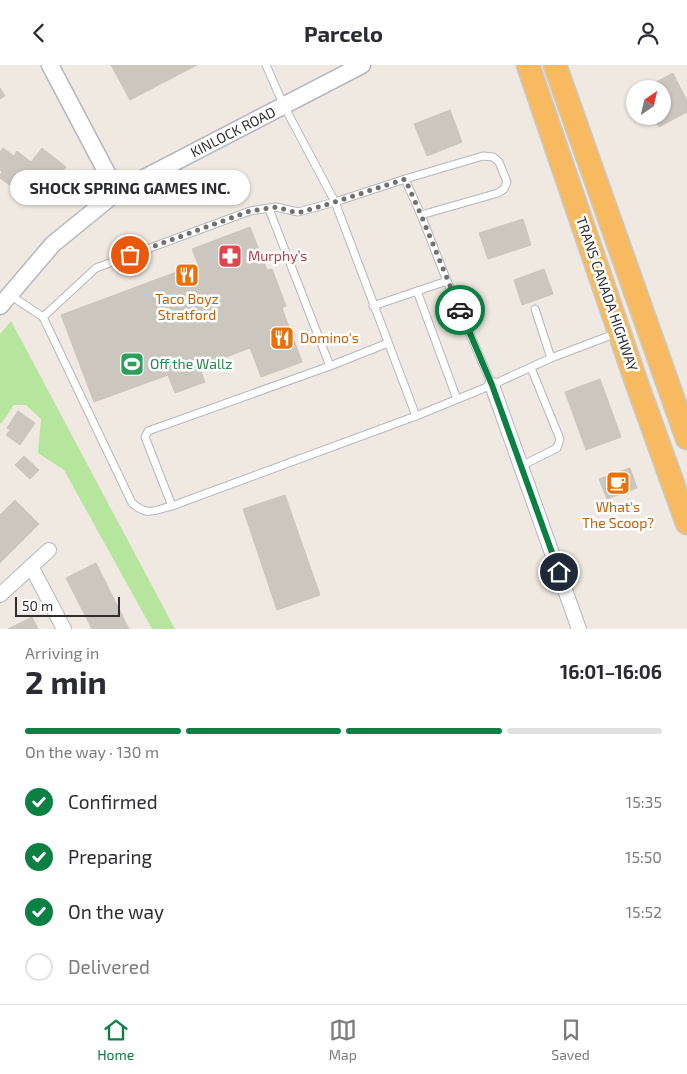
<!DOCTYPE html>
<html lang="en">
<head>
<meta charset="utf-8">
<style>
	body { margin:0; font-family:"Exo 2",sans-serif; background:#f2f2f3; color:#2b2b33; height:100vh; display:flex; flex-direction:column; font-size:19px; white-space:nowrap }
	* { box-sizing:border-box; margin:0 }
	p { font-size:16px; color:#7c7c81 }
	.icon { flex:none; width:28px; height:28px; fill:none; stroke:currentColor; stroke-width:2; stroke-linecap:round; stroke-linejoin:round }
	.map { position:relative; height:564px; overflow:hidden }
	.side { display:flex; flex-direction:column; background:#fff; flex:1 }
	.side>* { flex:none }
	.needle { width:32px; rotate:34deg }
	.fabs { position:absolute; left:626px; top:15px; display:grid; gap:10px }
	.fabs a { display:grid; place-items:center; width:45px; height:45px; border-radius:50%; background:#fff; box-shadow:0 1px 4px #0004; font-size:25px }
	.scale { position:absolute; left:15px; bottom:12px; width:105px; box-sizing:border-box; padding-left:5px; border:2px solid #2e2e2e; border-top:0; font-size:14px; line-height:18px; white-space:nowrap; color:#2e2e2e; -webkit-text-stroke:4px #fff; paint-order:stroke }
	.pin { position:absolute; display:grid; place-items:center; width:42px; height:42px; color:#fff; margin:-21px; border:2px solid #fff; border-radius:50%; box-shadow:0 1px 5px #0007 }
	.courier { position:absolute; display:grid; place-items:center; width:50px; height:50px; margin:-25px; border:4px solid #0b8043; border-radius:50%; background:#fff; color:#222; box-shadow:0 1px 6px #0007 }
	.bubble { position:absolute; height:35px; border-radius:18px; background:#fff; box-shadow:0 1px 4px #0004; font-size:16px; font-weight:700; line-height:35px; text-align:center }
	.head em { font-style:normal; font-weight:700 }
	.head div { display:flex; flex-direction:column-reverse }
	.head { display:flex; align-items:center; justify-content:space-between; height:85px; padding:0 25px }
	h1 { font-size:32px; font-weight:700; line-height:38px }
	.bar { display:grid; grid-template-columns:repeat(4,1fr); gap:8px 5px; align-content:center; height:60px; padding:0 25px }
	.bar i { height:6px; border-radius:4px; background:#e1e1e2 }
	.bar .on { background:#0b8043 }
	.bar p { grid-column:span 4 }
	ol { padding:0 25px; list-style:none }
	li { display:flex; align-items:center; gap:15px; height:55px }
	li p { margin-inline-start:auto }
	li .icon { padding:5px; border-radius:50%; background:#0b8043; color:#fff; stroke-width:4 }
	li:last-child { color:#7c7c81 }
	li i { width:28px; height:28px; border:2px solid #e1e1e2; border-radius:50% }
	header { display:flex; justify-content:space-between; align-items:center; height:65px; padding:0 25px; background:#fff; font-size:22px; font-weight:700 }
	.dock { display:flex; justify-content:space-around; align-items:center; height:70px; border-top:1px solid #e1e1e2; background:#fff; font-size:14px; color:#7c7c81 }
	.dock a { display:grid; justify-items:center; gap:2px }
	.dock .on { color:#0b8043 }
	.map>svg:first-child { display:block }
</style>
</head>
<body>
<header><svg class="icon" aria-label="back" viewBox="0 0 24 24"><path d="M15 5l-7 7 7 7"/></svg>Parcelo<svg class="icon" aria-label="person" viewBox="0 0 24 24"><circle cx="12" cy="8" r="4"/><path d="M4 21q1-7 8-7t8 7"/></svg></header>
<div class="map">
<svg width="687" height="564" viewBox="0 0 687 564">
	<rect width="100%" height="100%" fill="#efe9e1"/>
	<!-- green -->
	<path fill="#b6e59e" d="M 11,256 L 175,564 L 152,564 L 64,405 L 38,388 L 41,354 L 26,340 L 14,340 L 1,359 L 0,358 L 0,269 Z"/>
	<!-- building -->
	<g fill="#cbc7bf" stroke="#cbc5ba">
		<path d="M 111,0 L 197,0 L 130,35 Z"/>
		<path d="M 673,8 L 687,36 L 687,47 L 659,62 L 653,51 L 662,51 L 662,24 L 643,24 Z"/>
		<path d="M 0,23 L 5,31 L 0,34 Z"/>
		<path d="M 450,45 L 462,77 L 427,91 L 414,59 Z"/>
		<path d="M 3,83 L 14,91 L 17,86 L 31,97 L 42,83 L 66,102 L 37,140 L 0,113 L 0,110 L 2,107 L 0,105 L 0,87 Z"/>
		<path d="M 523,154 L 531,180 L 488,194 L 479,168 Z"/>
		<path d="M 250,162 L 267,205 L 272,204 L 286,241 L 282,243 L 302,297 L 261,312 L 250,283 L 199,302 L 205,317 L 175,328 L 168,310 L 94,337 L 61,250 L 198,199 L 192,184 Z"/>
		<path d="M 544,204 L 553,229 L 522,240 L 514,215 Z"/>
		<path d="M 600,314 L 621,372 L 586,385 L 565,327 Z"/>
		<path d="M 18,346 L 35,358 L 20,380 L 6,370 L 10,365 L 7,363 Z"/>
		<path d="M 24,391 L 39,405 L 30,414 L 15,400 Z"/>
		<path d="M 630,403 L 637,423 L 607,434 L 599,414 Z"/>
		<path d="M 285,430 L 320,530 L 277,545 L 243,444 Z"/>
		<path d="M 15,435 L 39,459 L 0,498 L 0,450 Z"/>
		<path d="M 96,498 L 129,564 L 92,564 L 66,513 Z"/>
		<path d="M 32,552 L 38,564 L 8,564 Z"/>
	</g>
	<g fill="none" stroke-linecap="round" stroke-linejoin="round">
		<!-- service casing -->
		<g stroke="#b4b7c1" stroke-width="9">
			<g id="service">
				<path d="M 266,0 L 284,41 L 335,137 L 416,351"/>
				<path d="M 405,114 L 483,91 L 493,92 L 499,97 L 507,117 L 504,124 L 498,128 L 421,150"/>
				<path d="M 269,144 L 330,301 L 388,278"/>
				<path d="M 417,226 L 457,334"/>
				<path d="M 10,230 L 43,252 L 96,203 L 250,146 L 276,142 L 298,147 L 335,137 L 405,114 L 421,150 L 447,216 L 492,320"/>
				<path d="M 373,241 L 447,216"/>
				<path d="M 535,244 L 551,293"/>
				<path d="M 43,252 L 132,438 C 148,452 154,445 172,441 L 416,351 L 492,320 L 551,293 L 617,268"/>
				<path d="M 521,401 L 557,383 L 560,374 L 531,303"/>
				<path d="M 172,441 L 145,372 L 148,366 L 330,301"/>
			</g>
		</g>
		<!-- minor casing -->
		<g stroke="#b4b7c1" stroke-width="16">
			<g id="minor">
				<path d="M 492,320 L 579,564"/>
				<path d="M 31,501 L 64,564"/>
				<path d="M 0,530 L 49,485"/>
			</g>
		</g>
		<!-- tertiary casing -->
		<g stroke="#b4b7c1" stroke-width="19">
			<g id="tertiary">
				<path d="M 50,0 L 117,127"/>
				<path d="M 0,241 L 53,179 L 117,127 L 362,0"/>
			</g>
		</g>
		<!-- trunk casing -->
		<g stroke="#c9c9c9" stroke-width="25">
			<g id="trunk">
				<path d="M 528,0 L 637,319 L 687,458"/>
				<path d="M 555,0 L 687,373"/>
			</g>
		</g>
		<!-- service -->
		<use href="#service" stroke="#fff" stroke-width="7"/>
		<!-- minor -->
		<use href="#minor" stroke="#fff" stroke-width="14"/>
		<!-- tertiary -->
		<use href="#tertiary" stroke="#fff" stroke-width="16"/>
		<!-- trunk -->
		<use href="#trunk" stroke="#f8ba60" stroke-width="22"/>
	</g>
	<g fill="none" stroke-linecap="round" stroke-linejoin="round">
		<!-- done -->
		<path stroke="#726f6d" stroke-width="5" stroke-dasharray="0 9" d="M 130,190 L 250,146 L 276,142 L 298,148 L 335,137 L 405,114 L 421,150 L 460,245"/>
		<!-- route -->
		<path stroke="#0b8043" stroke-width="6" d="M 460,245 L 492,320 L 559,507"/>
	</g>
	<!-- icons -->
	<defs>
		<g id="pharmacy-square" transform="scale(1.25)"><rect x="-9" y="-9" width="18" height="18" rx="4" fill="#e0444e" stroke="#fff"/><path d="M-2-6h4v4h4v4h-4v4h-4v-4h-4v-4h4Z" fill="#fff"/></g>
		<g id="restaurant-square" transform="scale(1.25)"><rect x="-9" y="-9" width="18" height="18" rx="4" fill="#e8710a" stroke="#fff"/><path d="M-5-6h1v4h1v-4h1v4h1v-4h1v5L-1.5 .5V6h-2V.5L-5-1ZM5-6V6H3V1.5H1.5Q1.5-4 5-6Z" fill="#fff"/></g>
		<g id="stadium-square" transform="scale(1.25)"><rect x="-9" y="-9" width="18" height="18" rx="4" fill="#2e9e5b" stroke="#fff"/><path d="M0-5a6.5 5 0 1 0 0 10a6.5 5 0 1 0 0-10ZM-3.5-1.8h7v3.6h-7Z" fill="#fff"/></g>
		<g id="cafe-square" transform="scale(1.25)"><rect x="-9" y="-9" width="18" height="18" rx="4" fill="#e8710a" stroke="#fff"/><path d="M-5.5-4.5H6V0H3Q3 3.5 0 3.5H-2.5Q-5.5 3.5-5.5 0ZM3-3.2v2h1.7v-2ZM-6 4.5H4V6H-6Z" fill="#fff"/></g>
	</defs>
	<g fill-rule="evenodd">
		<use href="#pharmacy-square" x="230" y="191"/>
		<use href="#restaurant-square" x="187" y="210"/>
		<use href="#restaurant-square" x="282" y="273"/>
		<use href="#stadium-square" x="132" y="299"/>
		<use href="#cafe-square" x="618" y="418"/>
	</g>
	<g text-anchor="middle" stroke-width="5" stroke-linejoin="round" paint-order="stroke">
		<!-- street labels -->
		<g font-size="14" fill="#2e2e2e" stroke="#fff">
			<text transform="translate(233 67) rotate(-27)" y="5">KINLOCK ROAD</text>
			<text transform="translate(607 229) rotate(71)" y="5">TRANS CANADA HIGHWAY</text>
		</g>
		<!-- health labels -->
		<g font-size="14" fill="#be3a42" stroke="#fff" text-anchor="start">
			<text x="248" y="196">Murphy’s</text>
		</g>
		<!-- food labels -->
		<g font-size="14" fill="#c56008" stroke="#fff">
			<text x="187" y="239">Taco Boyz<tspan x="187" dy="16">Stratford</tspan></text>
			<text x="300" y="278" text-anchor="start">Domino's</text>
			<text x="618" y="447">What's<tspan x="618" dy="16">The Scoop?</tspan></text>
		</g>
		<!-- leisure labels -->
		<g font-size="14" fill="#27864d" stroke="#fff" text-anchor="start">
			<text x="150" y="304">Off the Wallz</text>
		</g>
	</g>
</svg>
<div class="fabs">
<a><svg class="needle" viewBox="-14 -14 28 28"><path d="M0-13l5 13h-10z" fill="#e53935"/><path d="M0 13l5-13h-10z" fill="#7c7c81"/></svg></a>
</div>
<div class="scale">50 m</div>
<div class="pin" style="left:130px;top:190px;background:#ea580c"><svg class="icon" aria-label="bag" viewBox="0 0 24 24"><path d="M5 8h14l-1 12H6zM9 8a3 3 0 0 1 6 0"/></svg></div>
<div class="pin" style="left:559px;top:507px;background:#1f2937"><svg class="icon" aria-label="home" viewBox="0 0 24 24"><path d="M3 11l9-7 9 7M6 9v11h12V9"/></svg></div>
<div class="courier" style="left:460px;top:245px"><svg class="icon" aria-label="car" viewBox="0 0 24 24"><path d="M5 17H2v-5l4-1 3-4h7l3 4 3 1v5h-3M9 17h6M6 11h13"/><circle cx="7" cy="17" r="2"/><circle cx="17" cy="17" r="2"/></svg></div>
<div class="bubble" style="left:10px;top:105px;width:240px">SHOCK SPRING GAMES INC.</div>
</div>
<section class="side">
<div class="head"><div><h1>2 min</h1><p>Arriving in</p></div><em>16:01–16:06</em></div>
<div class="bar"><i class="on"></i><i class="on"></i><i class="on"></i><i></i><p>On the way · 130 m</p></div>
<ol>
<li><svg class="icon" aria-label="check" viewBox="0 0 24 24"><path d="M5 12l5 5 9-10"/></svg>Confirmed<p>15:35</p></li>
<li><svg class="icon" aria-label="check" viewBox="0 0 24 24"><path d="M5 12l5 5 9-10"/></svg>Preparing<p>15:50</p></li>
<li><svg class="icon" aria-label="check" viewBox="0 0 24 24"><path d="M5 12l5 5 9-10"/></svg>On the way<p>15:52</p></li>
<li><i></i>Delivered</li>
</ol>
</section>
<nav class="dock">
<a class="on"><svg class="icon" aria-label="home" viewBox="0 0 24 24"><path d="M3 11l9-7 9 7M6 9v11h12V9"/></svg>Home</a>
<a><svg class="icon" aria-label="map" viewBox="0 0 24 24"><path d="M3 6l6-2 6 2 6-2v14l-6 2-6-2-6 2zM9 4v14M15 6v14"/></svg>Map</a>
<a><svg class="icon" aria-label="saved" viewBox="0 0 24 24"><path d="M7 4h10v16l-5-4-5 4z"/></svg>Saved</a>
</nav>
</body>
</html>
